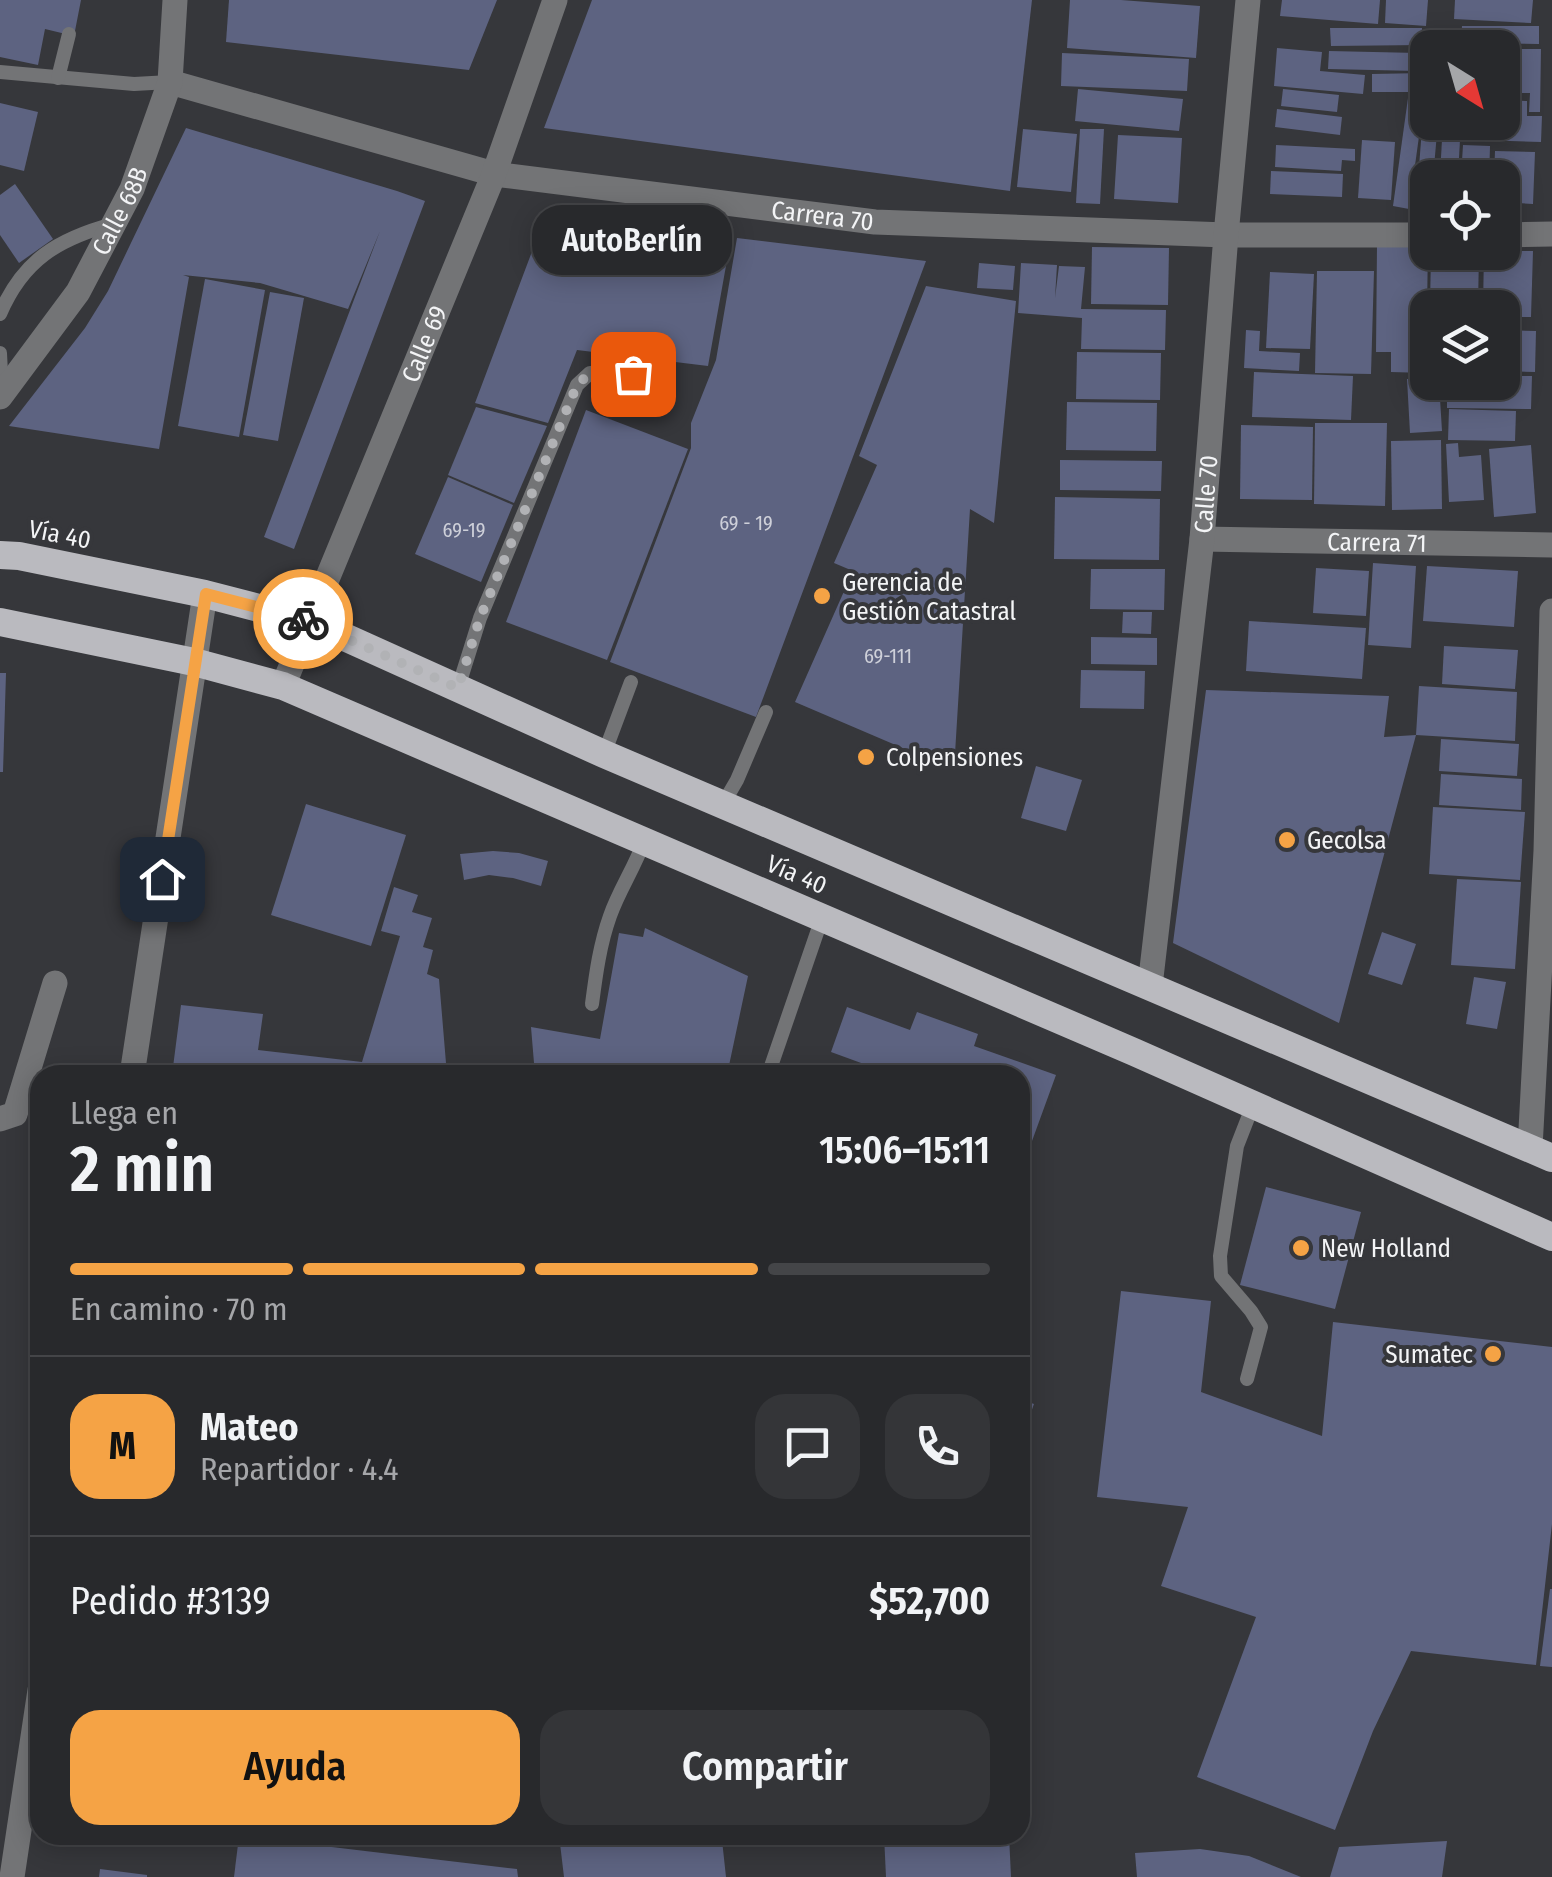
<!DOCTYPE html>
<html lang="es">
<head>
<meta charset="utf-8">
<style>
	body { margin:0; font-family:"Fira Sans Condensed",sans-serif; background:#343538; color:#f1f3f6; height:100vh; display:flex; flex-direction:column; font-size:38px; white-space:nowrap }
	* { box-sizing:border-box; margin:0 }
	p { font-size:32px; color:#a5a6a9 }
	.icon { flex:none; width:55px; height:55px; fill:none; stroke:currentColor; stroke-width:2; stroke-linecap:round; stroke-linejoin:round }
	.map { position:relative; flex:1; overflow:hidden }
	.drawer { position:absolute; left:30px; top:1065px; width:1000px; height:780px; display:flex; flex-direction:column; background:#28292c; border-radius:30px; box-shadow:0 5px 25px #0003,0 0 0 2px #444548 }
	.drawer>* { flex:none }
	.needle { width:65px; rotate:143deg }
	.buttons { position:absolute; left:1410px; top:30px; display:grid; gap:20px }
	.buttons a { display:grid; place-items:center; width:110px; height:110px; border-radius:20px; background:#28292c; box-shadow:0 5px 25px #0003,0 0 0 2px #444548; font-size:50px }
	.pin { position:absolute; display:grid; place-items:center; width:85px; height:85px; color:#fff; margin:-42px; border-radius:20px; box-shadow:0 5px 15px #0006 }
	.courier { position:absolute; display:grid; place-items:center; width:100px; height:100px; margin:-50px; border:8px solid #f5a345; border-radius:50%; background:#fff; color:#222; box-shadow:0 2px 12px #0007 }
	.bubble { position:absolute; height:70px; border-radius:30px; background:#28292c; box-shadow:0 5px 25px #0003,0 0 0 2px #444548; font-size:32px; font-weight:600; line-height:70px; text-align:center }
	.headline em { font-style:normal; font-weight:600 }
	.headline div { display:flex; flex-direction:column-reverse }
	.headline { display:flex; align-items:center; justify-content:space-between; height:170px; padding:0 40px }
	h1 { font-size:65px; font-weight:600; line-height:75px }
	.bar { display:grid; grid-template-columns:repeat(4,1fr); gap:15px 10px; align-content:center; height:120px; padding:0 40px }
	.bar i { height:12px; border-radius:8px; background:#444548 }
	.bar .active { background:#f5a345 }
	.bar p { grid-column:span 4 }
	.line { display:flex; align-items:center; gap:25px; padding:0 40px; border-top:2px solid #444548 }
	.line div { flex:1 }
	.round { display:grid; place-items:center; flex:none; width:105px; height:105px; border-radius:30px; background:#343538 }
	.action { display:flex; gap:20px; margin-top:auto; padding:20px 40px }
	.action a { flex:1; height:115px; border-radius:30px; background:#f5a345; color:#111; font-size:40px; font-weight:600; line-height:115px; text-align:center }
	.action a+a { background:#343538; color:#f1f3f6 }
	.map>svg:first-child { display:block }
</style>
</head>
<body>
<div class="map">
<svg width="1552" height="1877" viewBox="0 0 1552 1877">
	<rect width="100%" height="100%" fill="#36373b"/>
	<!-- building -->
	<g fill="#5d6381">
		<path d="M 0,0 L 81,0 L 74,36 L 45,29 L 38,65 L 0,57 Z"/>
		<path d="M 229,0 L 497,0 L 469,70 L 226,42 Z"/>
		<path d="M 592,0 L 1032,0 L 1010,191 L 544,128 Z"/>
		<path d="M 1070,0 L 1121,0 L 1200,6 L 1196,58 L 1067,48 Z"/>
		<path d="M 1282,0 L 1380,0 L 1378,24 L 1280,16 Z"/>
		<path d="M 1386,0 L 1428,0 L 1426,26 L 1385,23 Z"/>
		<path d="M 1455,0 L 1533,0 L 1531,23 L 1454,19 Z"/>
		<path d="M 1462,26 L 1539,26 L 1539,44 L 1461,43 Z"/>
		<path d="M 1330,28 L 1422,28 L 1422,45 L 1331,46 Z"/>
		<path d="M 1277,48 L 1322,52 L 1320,71 L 1365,75 L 1363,94 L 1274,86 Z"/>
		<path d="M 1502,49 L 1541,49 L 1540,112 L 1529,112 L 1530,93 L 1502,93 Z"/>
		<path d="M 1329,51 L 1418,53 L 1417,71 L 1328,69 Z"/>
		<path d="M 1062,53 L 1189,59 L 1187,91 L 1061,86 Z"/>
		<path d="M 1424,73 L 1424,92 L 1372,92 L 1372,74 Z"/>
		<path d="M 1078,89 L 1183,99 L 1179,131 L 1075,121 Z"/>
		<path d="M 1283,89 L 1339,95 L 1337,112 L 1281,106 Z"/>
		<path d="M 1408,98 L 1424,100 L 1409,209 L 1393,206 Z"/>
		<path d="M 1502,100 L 1527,101 L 1527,116 L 1542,116 L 1541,142 L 1478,140 L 1479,122 L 1502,122 Z"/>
		<path d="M 0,103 L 38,112 L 24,171 L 0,165 Z"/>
		<path d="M 1277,109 L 1342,117 L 1340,135 L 1275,127 Z"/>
		<path d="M 1423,115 L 1428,115 L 1428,122 L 1438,122 L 1433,178 L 1428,178 L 1428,207 L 1416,206 Z"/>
		<path d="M 1443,122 L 1461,122 L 1458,176 L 1440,175 Z"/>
		<path d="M 186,128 L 397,191 L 425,201 L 294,549 L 264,537 L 380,231 L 348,309 L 260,283 L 183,275 L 189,277 L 159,449 L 9,426 L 85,328 L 108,291 Z"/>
		<path d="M 1023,129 L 1077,134 L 1071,192 L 1017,187 Z"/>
		<path d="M 1080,129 L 1104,129 L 1100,204 L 1076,203 Z"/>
		<path d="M 1118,135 L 1182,138 L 1178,203 L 1114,199 Z"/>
		<path d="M 1362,140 L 1395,142 L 1391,200 L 1358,198 Z"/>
		<path d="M 1276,145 L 1355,149 L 1355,161 L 1342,160 L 1341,171 L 1275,167 Z"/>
		<path d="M 1463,145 L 1490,146 L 1489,178 L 1461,178 Z"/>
		<path d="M 1495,151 L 1535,152 L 1533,204 L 1502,202 L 1502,178 L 1494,178 Z"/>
		<path d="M 1271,171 L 1343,174 L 1342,197 L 1270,194 Z"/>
		<path d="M 15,184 L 53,239 L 19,263 L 0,235 L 0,195 Z"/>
		<path d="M 548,209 L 731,238 L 708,366 L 577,350 L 548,423 L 475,403 Z"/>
		<path d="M 737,238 L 926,261 L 756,717 L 610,662 L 691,448 L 691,423 L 716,360 Z"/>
		<path d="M 1377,246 L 1428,246 L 1426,373 L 1391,372 L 1391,352 L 1376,352 Z"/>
		<path d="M 1092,247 L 1169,248 L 1168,305 L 1091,304 Z"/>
		<path d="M 1502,251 L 1533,251 L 1531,317 L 1502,317 L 1502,308 L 1483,308 L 1484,252 Z"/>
		<path d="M 1431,252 L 1479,252 L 1478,308 L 1430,308 Z"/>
		<path d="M 979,263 L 1015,266 L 1013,290 L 977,288 Z"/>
		<path d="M 1021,263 L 1057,265 L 1055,298 L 1059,266 L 1085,267 L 1081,309 L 1166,310 L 1165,350 L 1081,349 L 1082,318 L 1018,313 Z"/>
		<path d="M 1317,271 L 1374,271 L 1371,374 L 1315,373 Z"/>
		<path d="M 1270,272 L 1314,274 L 1310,349 L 1266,348 Z"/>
		<path d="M 205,279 L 265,290 L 239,437 L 178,426 Z"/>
		<path d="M 926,286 L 1016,301 L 994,523 L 970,509 L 954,770 L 795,702 L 853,571 L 834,563 L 877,465 L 859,456 Z"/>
		<path d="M 270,292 L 304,298 L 278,441 L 243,435 Z"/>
		<path d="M 1246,330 L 1260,331 L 1259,351 L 1300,353 L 1299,371 L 1244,368 Z"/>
		<path d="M 1502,330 L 1536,331 L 1535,372 L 1502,371 Z"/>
		<path d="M 1077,352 L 1161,353 L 1160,400 L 1076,399 Z"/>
		<path d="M 1254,372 L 1353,376 L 1351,420 L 1252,417 Z"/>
		<path d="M 1505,376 L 1532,376 L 1531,409 L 1447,408 L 1447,382 L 1476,382 L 1476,392 L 1505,392 Z"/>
		<path d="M 1428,378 L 1428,382 L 1439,382 L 1442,431 L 1410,433 L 1407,379 Z"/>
		<path d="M 1067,402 L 1157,403 L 1156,451 L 1066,450 Z"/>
		<path d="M 476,407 L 547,426 L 514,503 L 448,475 Z"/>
		<path d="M 1449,409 L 1516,411 L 1515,441 L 1448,440 Z"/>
		<path d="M 586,410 L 688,449 L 607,660 L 506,622 Z"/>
		<path d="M 1315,423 L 1387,423 L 1385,506 L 1314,504 Z"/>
		<path d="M 1241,425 L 1313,427 L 1312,500 L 1240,499 Z"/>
		<path d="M 1441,440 L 1442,509 L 1392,510 L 1391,441 Z"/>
		<path d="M 1458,443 L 1459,457 L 1481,455 L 1484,500 L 1449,502 L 1446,444 Z"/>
		<path d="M 1531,445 L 1536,513 L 1494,517 L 1489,449 Z"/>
		<path d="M 1060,460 L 1162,461 L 1161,491 L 1060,490 Z"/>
		<path d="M 448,477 L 513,505 L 481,582 L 415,554 Z"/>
		<path d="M 1055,497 L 1160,499 L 1159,560 L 1054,559 Z"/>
		<path d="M 1373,563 L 1416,566 L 1411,648 L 1368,645 Z"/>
		<path d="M 1427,566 L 1518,571 L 1514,627 L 1423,621 Z"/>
		<path d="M 1316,568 L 1369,571 L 1366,616 L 1313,613 Z"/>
		<path d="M 1091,569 L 1165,569 L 1164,610 L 1090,609 Z"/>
		<path d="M 1123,612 L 1152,612 L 1151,634 L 1122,633 Z"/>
		<path d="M 1249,621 L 1366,628 L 1362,679 L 1246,671 Z"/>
		<path d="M 1091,637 L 1157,638 L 1157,665 L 1091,664 Z"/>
		<path d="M 1444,646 L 1518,650 L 1515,689 L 1442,684 Z"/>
		<path d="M 1081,670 L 1145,671 L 1144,709 L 1080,708 Z"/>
		<path d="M 0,673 L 6,673 L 3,772 L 0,772 Z"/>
		<path d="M 1419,686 L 1517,692 L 1515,741 L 1416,735 Z"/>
		<path d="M 1206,690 L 1389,696 L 1384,737 L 1416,735 L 1339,1023 L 1173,943 Z"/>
		<path d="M 1441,739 L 1519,744 L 1517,776 L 1439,771 Z"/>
		<path d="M 1036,766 L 1082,780 L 1066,831 L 1021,818 Z"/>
		<path d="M 1441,774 L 1522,779 L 1521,810 L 1439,805 Z"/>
		<path d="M 306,804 L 406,835 L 371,946 L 271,915 Z"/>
		<path d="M 1433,807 L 1525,812 L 1520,880 L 1429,874 Z"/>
		<path d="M 493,851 L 519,853 L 548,861 L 541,886 L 513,878 L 489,875 L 464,880 L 460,854 Z"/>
		<path d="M 1457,879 L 1521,882 L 1515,969 L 1451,965 Z"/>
		<path d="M 394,887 L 418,895 L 412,912 L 432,918 L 423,947 L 433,950 L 427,974 L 439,979 L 447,1075 L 172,1075 L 181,1005 L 263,1014 L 258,1050 L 362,1062 L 400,936 L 381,931 Z"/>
		<path d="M 645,928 L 748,976 L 727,1075 L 535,1075 L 531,1027 L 600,1039 L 619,933 L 643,937 Z"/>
		<path d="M 1382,932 L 1416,944 L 1402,985 L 1368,974 Z"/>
		<path d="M 1474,977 L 1506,982 L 1497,1029 L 1466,1024 Z"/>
		<path d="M 847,1007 L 910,1030 L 917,1012 L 978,1034 L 974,1046 L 1056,1075 L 1020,1174 L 1020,1075 L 894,1075 L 831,1052 Z"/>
		<path d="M 1266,1187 L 1361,1212 L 1335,1309 L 1240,1285 Z"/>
		<path d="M 1121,1291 L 1211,1301 L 1201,1392 L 1322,1436 L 1333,1322 L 1552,1347 L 1552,1524 L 1536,1665 L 1411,1651 L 1373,1731 L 1335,1830 L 1197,1777 L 1256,1617 L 1161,1586 L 1188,1507 L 1097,1497 Z"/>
		<path d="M 1020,1399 L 1034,1404 L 1021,1440 L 1020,1440 Z"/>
		<path d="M 1550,1589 L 1552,1589 L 1552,1667 L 1540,1666 Z"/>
		<path d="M 69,1835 L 113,1835 L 113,1842 L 68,1838 Z"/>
		<path d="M 559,1835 L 709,1835 L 710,1841 L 722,1840 L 726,1877 L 564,1877 Z"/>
		<path d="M 884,1835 L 1009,1835 L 1011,1877 L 886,1877 Z"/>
		<path d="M 239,1836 L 517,1869 L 518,1877 L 234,1877 Z"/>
		<path d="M 1447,1841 L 1442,1877 L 1330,1877 L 1339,1847 Z"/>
		<path d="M 1200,1849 L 1249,1856 L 1301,1877 L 1137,1877 L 1135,1853 Z"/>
		<path d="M 100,1869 L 147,1875 L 147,1877 L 99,1877 Z"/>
	</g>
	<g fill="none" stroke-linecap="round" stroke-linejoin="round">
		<!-- service -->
		<g stroke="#737476" stroke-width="14">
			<path d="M 0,72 L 134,84 L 170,82"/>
			<path d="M 58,78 L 69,34"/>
			<path d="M 0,314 C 23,260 58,239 113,224"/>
			<path d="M 0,353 L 2,393"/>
			<path d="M 458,688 L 480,618 L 577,385 L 590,373 L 633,374"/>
			<path d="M 604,754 L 631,682"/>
			<path d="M 723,804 L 737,780 L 766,712"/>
			<path d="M 592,1004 C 596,973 600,944 610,916 C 619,890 635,867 644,841"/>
			<path d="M 768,1075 L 822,918"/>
			<path d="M 1247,1379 L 1261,1327 L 1251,1311 L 1221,1276 L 1220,1256 L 1237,1146 L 1253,1105"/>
		</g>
		<!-- minor -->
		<g stroke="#737476" stroke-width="25">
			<path id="s1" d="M 170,82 L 494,174 L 875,222 L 1226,235 L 1428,235"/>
			<path d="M 1502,235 L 1552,234"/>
			<path id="s2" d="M 0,397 L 78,292 L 132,189 L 170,82 L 175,0"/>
			<path id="s3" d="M 1202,539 L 1552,545"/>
			<path id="s4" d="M 283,686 L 494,174 L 555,0"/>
			<path id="s5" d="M 1150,986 L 1202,539 L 1226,235 L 1248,0"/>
			<path d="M 132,1075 L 205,594"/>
			<path d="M 0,1119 L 15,1114 L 55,983"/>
			<path d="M 1530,1148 L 1546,851 L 1552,611"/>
			<path d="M 12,1877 L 40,1690"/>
		</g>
		<!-- trunk -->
		<g stroke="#bababf" stroke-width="28">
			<path d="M 0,555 L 19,556 L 205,594 L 309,621 L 604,754 L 1552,1158"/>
			<path d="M 0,622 L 194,662 L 283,686 L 1134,1052 L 1552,1237"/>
		</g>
	</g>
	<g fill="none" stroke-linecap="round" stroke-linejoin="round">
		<!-- done -->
		<path stroke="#b1b2b5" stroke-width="10" stroke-dasharray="0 18" d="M 303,619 L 458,688 L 480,618 L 577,385 L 590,373 L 633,374"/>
		<!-- route -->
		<path stroke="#f5a345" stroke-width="12" d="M 162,879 L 206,594 L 303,619"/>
	</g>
	<!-- markers -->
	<g fill="#f5a345" stroke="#36373b" stroke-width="4">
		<circle cx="822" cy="596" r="10"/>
		<circle cx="866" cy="757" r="10"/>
		<circle cx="1287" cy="840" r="10"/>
		<circle cx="1301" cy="1248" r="10"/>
		<circle cx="1493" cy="1354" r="10"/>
	</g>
	<g text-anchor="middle" stroke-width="8" stroke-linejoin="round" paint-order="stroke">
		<!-- number labels -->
		<g font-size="20" fill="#ced0d9">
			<text x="746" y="530">69 - 19</text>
			<text x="464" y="537">69-19</text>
			<text x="888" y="663">69-111</text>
		</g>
		<!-- street labels -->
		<g font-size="25" fill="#f3f4f6" stroke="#36373b">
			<text dy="9" stroke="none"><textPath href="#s2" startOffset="222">Calle 68B</textPath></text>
			<text dy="9" stroke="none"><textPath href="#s1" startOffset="668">Carrera 70</textPath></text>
			<text dy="9" stroke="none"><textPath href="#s4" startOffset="370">Calle 69</textPath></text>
			<text dy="9" stroke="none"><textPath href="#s5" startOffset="495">Calle 70</textPath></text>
			<text transform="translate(60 534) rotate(11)" y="9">Vía 40</text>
			<text dy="9" stroke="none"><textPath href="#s3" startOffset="175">Carrera 71</textPath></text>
			<text transform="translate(797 874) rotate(23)" y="9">Vía 40</text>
		</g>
		<!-- poi labels -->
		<g font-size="25" fill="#f3f4f6" stroke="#36373b" text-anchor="start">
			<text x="842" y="591">Gerencia de<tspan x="842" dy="29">Gestión Catastral</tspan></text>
			<text x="886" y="766">Colpensiones</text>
			<text x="1307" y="849">Gecolsa</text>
			<text x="1321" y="1257">New Holland</text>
			<text x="1473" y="1363" text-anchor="end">Sumatec</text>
		</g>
	</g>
</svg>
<div class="buttons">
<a><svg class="needle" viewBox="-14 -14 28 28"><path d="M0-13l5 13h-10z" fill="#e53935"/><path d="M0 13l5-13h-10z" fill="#a5a6a9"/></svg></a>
<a><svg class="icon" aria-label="locate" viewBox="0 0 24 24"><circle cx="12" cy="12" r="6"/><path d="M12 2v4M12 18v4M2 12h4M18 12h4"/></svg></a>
<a><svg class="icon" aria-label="layers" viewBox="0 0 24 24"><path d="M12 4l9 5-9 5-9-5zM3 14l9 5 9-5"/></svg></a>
</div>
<div class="pin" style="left:633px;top:374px;background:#ea580c"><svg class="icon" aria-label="bag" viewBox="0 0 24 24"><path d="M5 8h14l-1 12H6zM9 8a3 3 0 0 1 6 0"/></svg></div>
<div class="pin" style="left:162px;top:879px;background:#1f2937"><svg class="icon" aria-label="home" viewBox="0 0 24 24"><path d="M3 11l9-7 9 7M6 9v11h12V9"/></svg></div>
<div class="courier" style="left:303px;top:619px"><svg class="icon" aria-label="bike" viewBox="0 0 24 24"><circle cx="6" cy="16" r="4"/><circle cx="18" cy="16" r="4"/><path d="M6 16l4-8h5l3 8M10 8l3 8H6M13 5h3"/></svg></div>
<div class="bubble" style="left:532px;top:205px;width:200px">AutoBerlín</div>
<section class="drawer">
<div class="headline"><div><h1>2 min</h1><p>Llega en</p></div><em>15:06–15:11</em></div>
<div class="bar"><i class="active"></i><i class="active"></i><i class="active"></i><i></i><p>En camino · 70 m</p></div>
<div class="line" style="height:180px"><b class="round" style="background:#f5a345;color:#111">M</b><div><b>Mateo</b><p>Repartidor · 4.4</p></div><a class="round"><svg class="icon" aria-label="chat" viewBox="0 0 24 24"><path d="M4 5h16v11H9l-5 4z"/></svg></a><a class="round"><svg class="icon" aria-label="phone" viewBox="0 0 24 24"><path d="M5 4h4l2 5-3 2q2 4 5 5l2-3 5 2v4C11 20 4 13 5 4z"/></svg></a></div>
<div class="line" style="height:130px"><div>Pedido #3139</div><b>$52,700</b></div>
<div class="action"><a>Ayuda</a><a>Compartir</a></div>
</section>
</div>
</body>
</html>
